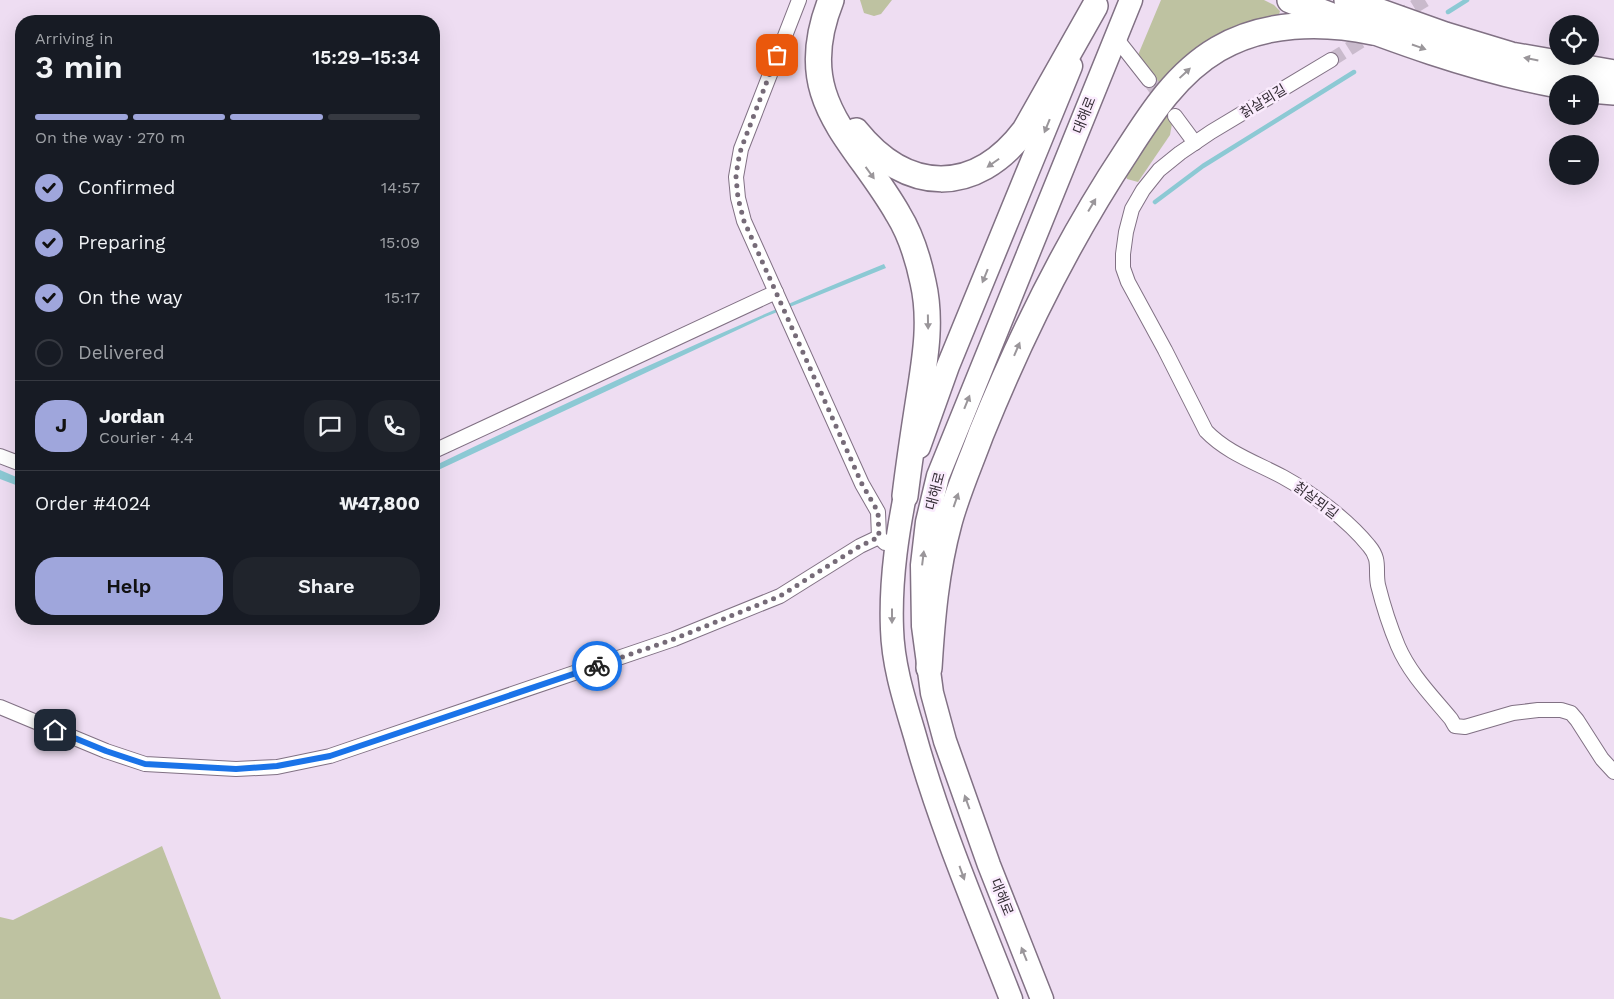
<!DOCTYPE html>
<html lang="en">
<head>
<meta charset="utf-8">
<style>
	body { margin:0; font-family:"Work Sans","Noto Sans KR",sans-serif; background:#20242c; color:#f1f3f6; height:100vh; display:flex; flex-direction:column; font-size:19px; white-space:nowrap }
	* { box-sizing:border-box; margin:0 }
	p { font-size:16px; color:#9ea1a6 }
	.icon { flex:none; width:28px; height:28px; fill:none; stroke:currentColor; stroke-width:2; stroke-linecap:round; stroke-linejoin:round }
	.map { position:relative; flex:1; overflow:hidden }
	.panel { position:absolute; left:15px; top:15px; width:425px; height:610px; display:flex; flex-direction:column; background:#171b24; border-radius:20px; box-shadow:0 5px 20px #0002 }
	.panel>* { flex:none }
	.controls { position:absolute; left:1549px; top:15px; display:grid; gap:10px }
	.controls a { display:grid; place-items:center; width:50px; height:50px; border-radius:50%; background:#171b24; box-shadow:0 5px 20px #0002; font-size:25px }
	.pin { position:absolute; display:grid; place-items:center; width:42px; height:42px; color:#fff; margin:-21px; border-radius:10px; box-shadow:0 2px 8px #0006 }
	.courier { position:absolute; display:grid; place-items:center; width:50px; height:50px; margin:-25px; border:4px solid #1a73e8; border-radius:50%; background:#fff; color:#222; box-shadow:0 1px 6px #0007 }
	.headline em { font-style:normal; font-weight:600 }
	.headline div { display:flex; flex-direction:column-reverse }
	.headline { display:flex; align-items:center; justify-content:space-between; height:85px; padding:0 20px }
	h1 { font-size:32px; font-weight:600; line-height:38px }
	.bar { display:grid; grid-template-columns:repeat(4,1fr); gap:8px 5px; align-content:center; height:60px; padding:0 20px }
	.bar i { height:6px; border-radius:4px; background:#363941 }
	.bar .current { background:#9fa6dc }
	.bar p { grid-column:span 4 }
	.line { display:flex; align-items:center; gap:12px; padding:0 20px; border-top:1px solid #363941 }
	.line div { flex:1 }
	.round { display:grid; place-items:center; flex:none; width:52px; height:52px; border-radius:20px; background:#20242c }
	ol { padding:0 20px; list-style:none }
	li { display:flex; align-items:center; gap:15px; height:55px }
	li p { margin-inline-start:auto }
	li .icon { padding:5px; border-radius:50%; background:#9fa6dc; color:#111; stroke-width:4 }
	li:last-child { color:#9ea1a6 }
	li i { width:28px; height:28px; border:2px solid #363941; border-radius:50% }
	.button { display:flex; gap:10px; margin-top:auto; padding:10px 20px }
	.button a { flex:1; height:58px; border-radius:20px; background:#9fa6dc; color:#111; font-size:20px; font-weight:600; line-height:58px; text-align:center }
	.button a+a { background:#20242c; color:#f1f3f6 }
	.map>svg:first-child { display:block }
</style>
</head>
<body>
<div class="map">
<svg width="1614" height="999" viewBox="0 0 1614 999">
	<rect width="100%" height="100%" fill="#eeddf2"/>
	<!-- green -->
	<g fill="#bec2a1">
		<path d="M 860,0 L 892,0 L 881,14 L 874,16 L 864,13 Z"/>
		<path d="M 1161,0 L 1264,0 L 1274,5 L 1280,11 L 1278,18 L 1205,44 L 1170,70 L 1159,85 L 1138,55 Z"/>
		<path d="M 1165,110 L 1173,118 L 1170,135 L 1138,182 L 1127,179 L 1125,174 Z"/>
		<path d="M 162,846 L 221,999 L 0,999 L 0,917 L 13,920 Z"/>
	</g>
	<!-- water -->
	<g fill="#8cc9d4">
		<path d="M 884,264 L 886,268 L 765,317 L 434,472 L 434,466 C 582,395 732,326 884,264 Z"/>
		<path d="M 0,470 L 21,479 L 21,487 L 0,479 Z"/>
	</g>
	<g fill="none" stroke-linecap="round" stroke-linejoin="round">
		<!-- stream -->
		<g stroke="#8cc9d4" stroke-width="4.5">
			<path d="M 1448,12 L 1467,0"/>
			<path d="M 1155,202 L 1203,166 L 1354,72"/>
		</g>
		<!-- minor-tunnel -->
		<g stroke="#c9bacc" stroke-width="14" stroke-dasharray="14 7" stroke-linecap="butt">
			<path d="M 1396,18 L 1425,0"/>
			<path d="M 1331,60 L 1374,33"/>
			<path d="M 1149,80 L 1175,116"/>
		</g>
		<!-- minor casing -->
		<g stroke="#817184" stroke-width="16">
			<g id="minor">
				<path d="M 799,0 L 741,149 L 736,177 L 738,198 L 744,221 L 862,484 L 878,512 L 879,537 L 885,543"/>
				<path d="M 1116,38 L 1149,80"/>
				<path d="M 1331,60 L 1211,132 L 1180,153 L 1159,170 L 1143,190 L 1132,209 L 1126,232 L 1123,254 L 1123,268 L 1128,282 L 1165,350 L 1206,431 C 1227,453 1257,463 1283,477 C 1312,493 1348,520 1369,546 C 1381,560 1375,569 1378,585 C 1383,605 1390,627 1398,646 C 1410,674 1432,696 1451,719 L 1455,726 L 1465,727 L 1513,713 L 1538,710 L 1561,710 L 1571,713 L 1577,720 L 1602,759 L 1614,772"/>
				<path d="M 1175,116 L 1195,143"/>
				<path d="M 434,451 L 776,292"/>
				<path d="M 0,456 L 21,464"/>
				<path d="M 0,707 L 106,751 L 145,764 L 236,769 L 277,767 L 330,756 L 674,639 L 780,596 L 860,546 L 879,537"/>
			</g>
		</g>
		<!-- trunk casing -->
		<g stroke="#817184" stroke-width="25">
			<g id="trunk">
				<path d="M 919,447 L 948,366 L 1071,66"/>
				<path d="M 908,480 C 898,529 890,578 892,629 C 893,666 905,702 915,736 C 940,826 977,912 1011,999"/>
				<path d="M 1042,999 L 989,865 L 945,741 L 932,693 L 923,626 L 922,565 L 927,522 L 938,476 L 1131,0"/>
			</g>
		</g>
		<!-- motorway casing -->
		<g stroke="#817184" stroke-width="28">
			<g id="motorway">
				<path d="M 831,0 C 791,100 854,137 898,214 C 911,235 918,258 923,282 C 932,321 925,359 919,398 C 914,430 909,463 905,496"/>
				<path d="M 1290,0 C 1377,33 1465,68 1558,85"/>
				<path d="M 1347,0 L 1445,35 L 1511,55 L 1614,73"/>
				<path d="M 1590,90 L 1614,92"/>
				<path d="M 856,131 C 907,194 975,196 1025,130 L 1095,6"/>
				<path d="M 929,668 C 932,619 936,571 949,523 C 957,493 970,464 981,434 C 1021,335 1068,240 1127,151 C 1152,112 1177,73 1218,49 C 1264,22 1322,21 1373,32"/>
			</g>
		</g>
		<!-- minor -->
		<use href="#minor" stroke="#fff" stroke-width="14"/>
		<!-- trunk -->
		<use href="#trunk" stroke="#fff" stroke-width="22"/>
		<!-- motorway -->
		<use href="#motorway" stroke="#fff" stroke-width="25"/>
	</g>
	<!-- one-way arrows -->
	<defs><path id="oneway-solid" d="M-6-.8H1V-3.2L6.5 0L1 3.2V.8H-6Z" transform="scale(1.25)"/></defs>
	<g fill="#9a969a">
		<use href="#oneway-solid" transform="translate(1419 47) rotate(19)"/>
		<use href="#oneway-solid" transform="translate(1531 59) rotate(-169)"/>
		<use href="#oneway-solid" transform="translate(1185 73) rotate(-43)"/>
		<use href="#oneway-solid" transform="translate(1047 126) rotate(112)"/>
		<use href="#oneway-solid" transform="translate(993 163) rotate(145)"/>
		<use href="#oneway-solid" transform="translate(870 173) rotate(54)"/>
		<use href="#oneway-solid" transform="translate(1092 205) rotate(-59)"/>
		<use href="#oneway-solid" transform="translate(985 276) rotate(112)"/>
		<use href="#oneway-solid" transform="translate(928 322) rotate(89)"/>
		<use href="#oneway-solid" transform="translate(1017 349) rotate(-67)"/>
		<use href="#oneway-solid" transform="translate(967 402) rotate(-68)"/>
		<use href="#oneway-solid" transform="translate(956 500) rotate(-71)"/>
		<use href="#oneway-solid" transform="translate(923 558) rotate(-83)"/>
		<use href="#oneway-solid" transform="translate(892 616) rotate(90)"/>
		<use href="#oneway-solid" transform="translate(967 802) rotate(-110)"/>
		<use href="#oneway-solid" transform="translate(962 873) rotate(70)"/>
		<use href="#oneway-solid" transform="translate(1024 954) rotate(-112)"/>
	</g>
	<g fill="none" stroke-linecap="round" stroke-linejoin="round">
		<!-- done -->
		<path stroke="#766b78" stroke-width="5" stroke-dasharray="0 9" d="M 597,666 L 674,639 L 780,596 L 860,546 L 879,537 L 878,512 L 862,484 L 744,221 L 738,198 L 736,177 L 738,162 L 741,149 L 777,55"/>
		<!-- route -->
		<path stroke="#1a73e8" stroke-width="6" d="M 55,730 L 106,751 L 145,764 L 236,769 L 277,766 L 330,756 L 597,666"/>
	</g>
	<g text-anchor="middle" stroke-width="5" stroke-linejoin="round" paint-order="stroke">
		<!-- street labels -->
		<g font-size="14" fill="#352e36" stroke="#faebfd">
			<text transform="translate(1263 101) rotate(-31)" y="5">칡살뫼길</text>
			<text transform="translate(1084 115) rotate(-68)" y="5">대해로</text>
			<text transform="translate(935 491) rotate(-75)" y="5">대해로</text>
			<text transform="translate(1316 500) rotate(37)" y="5">칡살뫼길</text>
			<text transform="translate(1002 897) rotate(68)" y="5">대해로</text>
		</g>
	</g>
</svg>
<div class="controls">
<a><svg class="icon" aria-label="locate" viewBox="0 0 24 24"><circle cx="12" cy="12" r="6"/><path d="M12 2v4M12 18v4M2 12h4M18 12h4"/></svg></a>
<a>+</a>
<a>−</a>
</div>
<div class="pin" style="left:777px;top:55px;background:#ea580c"><svg class="icon" aria-label="bag" viewBox="0 0 24 24"><path d="M5 8h14l-1 12H6zM9 8a3 3 0 0 1 6 0"/></svg></div>
<div class="pin" style="left:55px;top:730px;background:#1f2937"><svg class="icon" aria-label="home" viewBox="0 0 24 24"><path d="M3 11l9-7 9 7M6 9v11h12V9"/></svg></div>
<div class="courier" style="left:597px;top:666px"><svg class="icon" aria-label="bike" viewBox="0 0 24 24"><circle cx="6" cy="16" r="4"/><circle cx="18" cy="16" r="4"/><path d="M6 16l4-8h5l3 8M10 8l3 8H6M13 5h3"/></svg></div>
<section class="panel">
<div class="headline"><div><h1>3 min</h1><p>Arriving in</p></div><em>15:29–15:34</em></div>
<div class="bar"><i class="current"></i><i class="current"></i><i class="current"></i><i></i><p>On the way · 270 m</p></div>
<ol>
<li><svg class="icon" aria-label="check" viewBox="0 0 24 24"><path d="M5 12l5 5 9-10"/></svg>Confirmed<p>14:57</p></li>
<li><svg class="icon" aria-label="check" viewBox="0 0 24 24"><path d="M5 12l5 5 9-10"/></svg>Preparing<p>15:09</p></li>
<li><svg class="icon" aria-label="check" viewBox="0 0 24 24"><path d="M5 12l5 5 9-10"/></svg>On the way<p>15:17</p></li>
<li><i></i>Delivered</li>
</ol>
<div class="line" style="height:90px"><b class="round" style="background:#9fa6dc;color:#111">J</b><div><b>Jordan</b><p>Courier · 4.4</p></div><a class="round"><svg class="icon" aria-label="chat" viewBox="0 0 24 24"><path d="M4 5h16v11H9l-5 4z"/></svg></a><a class="round"><svg class="icon" aria-label="phone" viewBox="0 0 24 24"><path d="M5 4h4l2 5-3 2q2 4 5 5l2-3 5 2v4C11 20 4 13 5 4z"/></svg></a></div>
<div class="line" style="height:65px"><div>Order #4024</div><b>₩47,800</b></div>
<div class="button"><a>Help</a><a>Share</a></div>
</section>
</div>
</body>
</html>
